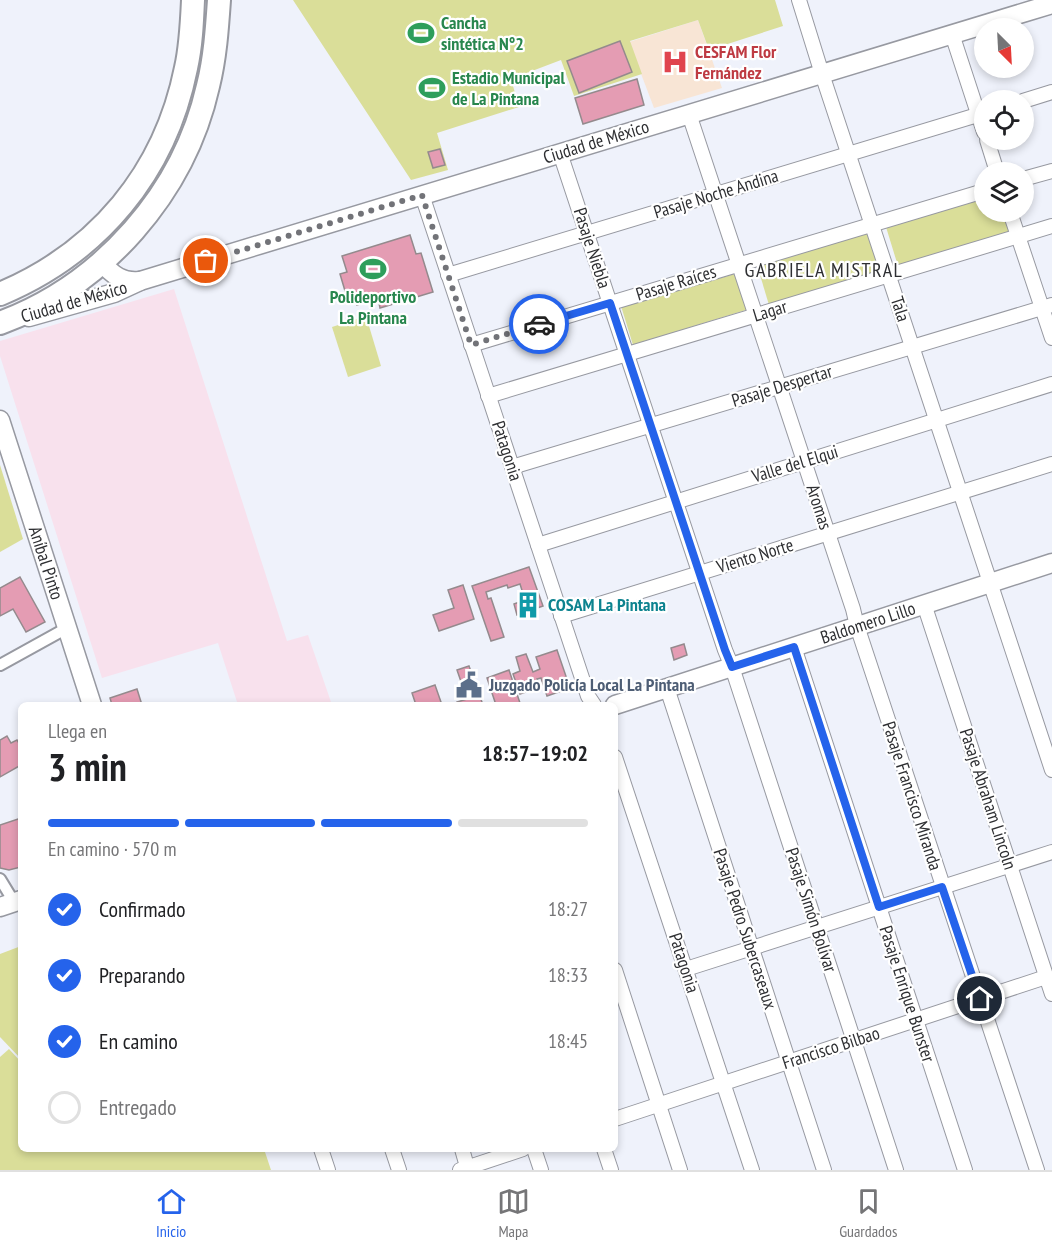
<!DOCTYPE html>
<html lang="es">
<head>
<meta charset="utf-8">
<style>
	body { margin:0; font-family:"PT Sans Narrow",sans-serif; background:#f2f2f2; color:#202124; height:100vh; display:flex; flex-direction:column; font-size:22px; white-space:nowrap }
	* { box-sizing:border-box; margin:0 }
	p { font-size:20px; color:#757577 }
	.icon { flex:none; width:33px; height:33px; fill:none; stroke:currentColor; stroke-width:2; stroke-linecap:round; stroke-linejoin:round }
	.map { position:relative; flex:1; overflow:hidden }
	.side { position:absolute; left:18px; top:702px; width:600px; height:450px; display:flex; flex-direction:column; background:#fff; border-radius:9px; box-shadow:0 3px 9px #0003 }
	.side>* { flex:none }
	.needle { width:39px; rotate:156deg }
	.fabs { position:absolute; left:974px; top:18px; display:grid; gap:12px }
	.fabs a { display:grid; place-items:center; width:60px; height:60px; border-radius:50%; background:#fff; box-shadow:0 3px 9px #0003; font-size:30px }
	.pin { position:absolute; display:grid; place-items:center; width:51px; height:51px; color:#fff; margin:-26px; border:3px solid #fff; border-radius:50%; box-shadow:0 2px 6px #0007 }
	.courier { position:absolute; display:grid; place-items:center; width:60px; height:60px; margin:-30px; border:4px solid #2563eb; border-radius:50%; background:#fff; color:#222; box-shadow:0 2px 8px #0007 }
	.headline em { font-style:normal; font-weight:600 }
	.headline div { display:flex; flex-direction:column-reverse }
	.headline { display:flex; align-items:center; justify-content:space-between; height:102px; padding:0 30px }
	h1 { font-size:39px; font-weight:600; line-height:45px }
	.bar { display:grid; grid-template-columns:repeat(4,1fr); gap:9px 6px; align-content:center; height:72px; padding:0 30px }
	.bar i { height:8px; border-radius:4px; background:#e0e0e0 }
	.bar .active { background:#2563eb }
	.bar p { grid-column:span 4 }
	ol { padding:0 30px; list-style:none }
	li { display:flex; align-items:center; gap:18px; height:66px }
	li p { margin-inline-start:auto }
	li .icon { padding:6px; border-radius:50%; background:#2563eb; color:#fff; stroke-width:4 }
	li:last-child { color:#757577 }
	li i { width:33px; height:33px; border:3px solid #e0e0e0; border-radius:50% }
	.dock { display:flex; justify-content:space-around; align-items:center; height:84px; border-top:2px solid #e0e0e0; background:#fff; font-size:16px; color:#757577 }
	.dock a { display:grid; justify-items:center; gap:3px }
	.dock .active { color:#2563eb }
	.map>svg:first-child { display:block }
</style>
</head>
<body>
<div class="map">
<svg width="1052" height="1170" viewBox="0 0 1052 1170">
	<rect width="100%" height="100%" fill="#eff2fb"/>
	<!-- industrial -->
	<path fill="#f8e1ed" d="M 174,289 L 287,641 L 308,635 L 332,705 L 238,705 L 218,643 L 102,678 L 0,356 L 0,341 Z"/>
	<!-- medical -->
	<path fill="#f8e5d5" d="M 698,20 L 722,88 L 654,108 L 629,42 Z"/>
	<!-- green -->
	<g fill="#dade99">
		<path d="M 293,0 L 775,0 L 783,26 L 709,50 L 698,20 L 630,41 L 642,74 L 574,96 L 561,60 L 511,79 L 519,107 L 437,133 L 448,170 L 411,180 Z"/>
		<path d="M 984,197 L 984,212 L 1005,212 L 1011,232 L 898,266 L 886,227 Z"/>
		<path d="M 869,231 L 880,271 L 769,305 L 757,265 Z"/>
		<path d="M 735,274 L 749,309 L 633,345 L 621,306 Z"/>
		<path d="M 366,316 L 381,366 L 348,377 L 332,327 Z"/>
		<path d="M 0,465 L 23,539 L 0,552 Z"/>
		<path d="M 21,946 L 21,1059 L 0,1037 L 0,954 Z"/>
		<path d="M 9,1049 L 21,1062 L 21,1149 L 264,1149 L 271,1170 L 0,1170 L 0,1057 Z"/>
	</g>
	<!-- building -->
	<g fill="#e49cb3" stroke="#948a8d" stroke-width="1.5">
		<path d="M 620,41 L 632,72 L 579,93 L 567,61 Z"/>
		<path d="M 637,79 L 644,105 L 583,124 L 575,98 Z"/>
		<path d="M 440,149 L 445,165 L 433,168 L 428,152 Z"/>
		<path d="M 410,235 L 416,254 L 421,253 L 433,292 L 380,308 L 378,298 L 357,305 L 355,299 L 348,301 L 340,274 L 347,272 L 342,256 Z"/>
		<path d="M 529,567 L 543,606 L 517,615 L 514,604 L 525,600 L 520,584 L 508,588 L 507,585 L 486,592 L 488,599 L 491,598 L 504,637 L 491,641 L 472,586 Z"/>
		<path d="M 20,577 L 45,622 L 26,632 L 13,609 L 0,616 L 0,588 Z"/>
		<path d="M 463,585 L 474,619 L 439,631 L 433,615 L 454,608 L 448,590 Z"/>
		<path d="M 684,644 L 687,655 L 674,660 L 671,648 Z"/>
		<path d="M 557,650 L 570,688 L 547,696 L 541,678 L 537,679 L 540,687 L 520,694 L 513,674 L 520,671 L 516,657 L 526,654 L 533,672 L 540,669 L 536,657 Z"/>
		<path d="M 469,666 L 483,705 L 458,705 L 457,702 L 467,699 L 457,670 Z"/>
		<path d="M 509,670 L 520,703 L 514,705 L 496,705 L 487,678 Z"/>
		<path d="M 435,685 L 442,705 L 416,705 L 412,693 Z"/>
		<path d="M 137,689 L 142,705 L 112,705 L 110,698 Z"/>
		<path d="M 7,736 L 11,743 L 17,740 L 21,747 L 21,765 L 0,777 L 0,740 Z"/>
		<path d="M 21,818 L 21,867 L 9,870 L 0,868 L 0,825 Z"/>
	</g>
	<g fill="none" stroke-linecap="round" stroke-linejoin="round">
		<!-- pedestrian casing -->
		<g stroke="#9799a1" stroke-width="14">
			<g id="pedestrian">
				<path d="M 0,665 L 67,628"/>
				<path d="M 0,879 L 14,902"/>
			</g>
		</g>
		<!-- minor casing -->
		<g stroke="#9799a1" stroke-width="16">
			<g id="minor">
				<path d="M 799,0 L 822,74 L 1052,770"/>
				<path d="M 952,34 L 984,132"/>
				<path d="M 1023,101 L 1052,92"/>
				<path d="M 689,114 L 853,609 L 857,626 L 1037,1170"/>
				<path d="M 987,140 L 997,172"/>
				<path d="M 560,153 L 725,650 L 732,667 L 896,1170"/>
				<path d="M 1023,179 L 1052,171"/>
				<path d="M 422,195 L 588,696 L 594,705"/>
				<path d="M 1010,212 L 1052,338"/>
				<path d="M 448,275 L 984,113"/>
				<path d="M 471,345 L 984,191"/>
				<path d="M 488,396 L 1052,226"/>
				<path d="M 512,467 L 1052,305"/>
				<path d="M 538,545 L 1052,384"/>
				<path d="M 924,604 L 1052,994"/>
				<path d="M 561,616 L 1052,464"/>
				<path d="M 794,647 L 965,1170"/>
				<path d="M 667,688 L 824,1170"/>
				<path d="M 615,757 L 752,1170"/>
				<path d="M 686,969 L 1052,852"/>
				<path d="M 615,970 L 680,1170"/>
				<path d="M 615,1119 L 1046,977"/>
				<path d="M 321,1149 L 328,1170"/>
				<path d="M 392,1149 L 399,1170"/>
				<path d="M 462,1149 L 468,1170"/>
				<path d="M 534,1149 L 541,1170"/>
				<path d="M 604,1149 L 611,1170"/>
				<path d="M 460,1170 L 523,1149"/>
			</g>
		</g>
		<!-- tertiary casing -->
		<g stroke="#9799a1" stroke-width="21">
			<g id="tertiary">
				<path d="M 101,262 C 113,275 122,283 140,281"/>
				<path d="M 29,317 L 114,293 L 140,281 L 1052,4"/>
				<path d="M 0,420 L 92,705"/>
				<path d="M 615,705 L 1052,563"/>
				<path d="M 0,907 L 21,900"/>
			</g>
		</g>
		<!-- primary casing -->
		<g stroke="#9799a1" stroke-width="26">
			<g id="primary">
				<path d="M 0,294 C 98,253 165,173 186,68 C 191,46 192,23 193,0"/>
				<path d="M 0,323 C 103,285 184,193 208,86 C 215,58 217,29 219,0"/>
			</g>
		</g>
		<!-- pedestrian -->
		<use href="#pedestrian" stroke="#fff" stroke-width="10"/>
		<!-- minor -->
		<use href="#minor" stroke="#fff" stroke-width="14"/>
		<!-- tertiary -->
		<use href="#tertiary" stroke="#fff" stroke-width="18"/>
		<!-- primary -->
		<use href="#primary" stroke="#fff" stroke-width="22"/>
	</g>
	<g fill="none" stroke-linecap="round" stroke-linejoin="round">
		<!-- done -->
		<path stroke="#727378" stroke-width="6" stroke-dasharray="0 10.8" d="M 206,261 L 422,195 L 471,345 L 539,324"/>
		<!-- route -->
		<path stroke="#2563eb" stroke-width="8" d="M 539,324 L 610,303 L 725,650 L 732,667 L 794,647 L 879,907 L 942,887 L 980,999"/>
	</g>
	<!-- icons -->
	<defs>
		<g id="stadium-bare" transform="scale(2.07)"><path d="M0-5a6.5 5 0 1 0 0 10a6.5 5 0 1 0 0-10ZM-3.5-1.8h7v3.6h-7Z" fill="#2e9e5b" stroke="#fff" stroke-width="2.5" paint-order="stroke"/></g>
		<g id="hospital-bare" transform="scale(2.07)"><path d="M-5-5h3v3.5h4V-5h3V5h-3V1.5h-4V5h-3Z" fill="#e0444e" stroke="#fff" stroke-width="2.5" paint-order="stroke"/></g>
		<g id="building-bare" transform="scale(2.07)"><path d="M-4-6H4V6H1V3H-1V6H-4ZM-2.5-4.3h1.7v1.8h-1.7ZM.8-4.3h1.7v1.8H.8ZM-2.5-1h1.7V.8h-1.7ZM.8-1h1.7V.8H.8Z" fill="#0f9aa8" stroke="#fff" stroke-width="2.5" paint-order="stroke"/></g>
		<g id="civic-bare" transform="scale(2.07)"><path d="M-.6-6.5H3V-4.5H.6V-3L4-1V1h2V6H-6V1h2V-1L-.6-3ZM-1.2 2.5V6h2.4V2.5Z" fill="#5c6f8a" stroke="#fff" stroke-width="2.5" paint-order="stroke"/></g>
	</defs>
	<g fill-rule="evenodd">
		<use href="#stadium-bare" x="421" y="33"/>
		<use href="#hospital-bare" x="675" y="62"/>
		<use href="#stadium-bare" x="432" y="88"/>
		<use href="#stadium-bare" x="373" y="269"/>
		<use href="#building-bare" x="528" y="605"/>
		<use href="#civic-bare" x="469" y="685"/>
	</g>
	<g text-anchor="middle" stroke-width="4.5" stroke-linejoin="round" paint-order="stroke">
		<!-- leisure labels -->
		<g font-size="18" font-weight="bold" fill="#27864d" stroke="#fff" text-anchor="start">
			<text x="441" y="29">Cancha<tspan x="441" dy="21">sintética N°2</tspan></text>
			<text x="452" y="84">Estadio Municipal<tspan x="452" dy="21">de La Pintana</tspan></text>
			<text x="373" y="303" text-anchor="middle">Polideportivo<tspan x="373" dy="21">La Pintana</tspan></text>
		</g>
		<!-- health labels -->
		<g font-size="18" font-weight="bold" fill="#be3a42" stroke="#fff" text-anchor="start">
			<text x="695" y="58">CESFAM Flor<tspan x="695" dy="21">Fernández</tspan></text>
		</g>
		<!-- street labels -->
		<g font-size="18" fill="#2e2f32" stroke="#fff">
			<text transform="translate(596 142) rotate(-17)" y="6">Ciudad de México</text>
			<text transform="translate(716 194) rotate(-17)" y="6">Pasaje Noche Andina</text>
			<text transform="translate(592 248) rotate(72)" y="6">Pasaje Niebla</text>
			<text transform="translate(676 283) rotate(-17)" y="6">Pasaje Raíces</text>
			<text transform="translate(74 302) rotate(-16)" y="6">Ciudad de México</text>
			<text transform="translate(900 309) rotate(72)" y="6">Tala</text>
			<text transform="translate(770 311) rotate(-17)" y="6">Lagar</text>
			<text transform="translate(782 386) rotate(-17)" y="6">Pasaje Despertar</text>
			<text transform="translate(507 451) rotate(72)" y="6">Patagonia</text>
			<text transform="translate(795 464) rotate(-17)" y="6">Valle del Elqui</text>
			<text transform="translate(819 507) rotate(72)" y="6">Aromas</text>
			<text transform="translate(755 556) rotate(-17)" y="6">Viento Norte</text>
			<text transform="translate(46 563) rotate(72)" y="6">Aníbal Pinto</text>
			<text transform="translate(868 623) rotate(-18)" y="6">Baldomero Lillo</text>
			<text transform="translate(912 796) rotate(72)" y="6">Pasaje Francisco Miranda</text>
			<text transform="translate(988 799) rotate(72)" y="6">Pasaje Abraham Lincoln</text>
			<text transform="translate(811 910) rotate(72)" y="6">Pasaje Simón Bolívar</text>
			<text transform="translate(745 929) rotate(72)" y="6">Pasaje Pedro Subercaseaux</text>
			<text transform="translate(684 963) rotate(72)" y="6">Patagonia</text>
			<text transform="translate(907 994) rotate(72)" y="6">Pasaje Enrique Bunster</text>
			<text transform="translate(831 1048) rotate(-18)" y="6">Francisco Bilbao</text>
		</g>
		<!-- culture labels -->
		<g font-size="18" font-weight="bold" fill="#0d838f" stroke="#fff" text-anchor="start">
			<text x="548" y="611">COSAM La Pintana</text>
		</g>
		<!-- service labels -->
		<g font-size="18" font-weight="bold" fill="#4e5e75" stroke="#fff" text-anchor="start">
			<text x="489" y="691">Juzgado Policía Local La Pintana</text>
		</g>
		<!-- neighbourhood labels -->
		<g font-size="20" letter-spacing="1.5" fill="#2e2f32" stroke="#fff">
			<text x="824" y="277">GABRIELA MISTRAL</text>
		</g>
	</g>
</svg>
<div class="fabs">
<a><svg class="needle" viewBox="-14 -14 28 28"><path d="M0-13l5 13h-10z" fill="#e53935"/><path d="M0 13l5-13h-10z" fill="#757577"/></svg></a>
<a><svg class="icon" aria-label="locate" viewBox="0 0 24 24"><circle cx="12" cy="12" r="6"/><path d="M12 2v4M12 18v4M2 12h4M18 12h4"/></svg></a>
<a><svg class="icon" aria-label="layers" viewBox="0 0 24 24"><path d="M12 4l9 5-9 5-9-5zM3 14l9 5 9-5"/></svg></a>
</div>
<div class="pin" style="left:206px;top:261px;background:#ea580c"><svg class="icon" aria-label="bag" viewBox="0 0 24 24"><path d="M5 8h14l-1 12H6zM9 8a3 3 0 0 1 6 0"/></svg></div>
<div class="pin" style="left:980px;top:999px;background:#1f2937"><svg class="icon" aria-label="home" viewBox="0 0 24 24"><path d="M3 11l9-7 9 7M6 9v11h12V9"/></svg></div>
<div class="courier" style="left:539px;top:324px"><svg class="icon" aria-label="car" viewBox="0 0 24 24"><path d="M5 17H2v-5l4-1 3-4h7l3 4 3 1v5h-3M9 17h6M6 11h13"/><circle cx="7" cy="17" r="2"/><circle cx="17" cy="17" r="2"/></svg></div>
<section class="side">
<div class="headline"><div><h1>3 min</h1><p>Llega en</p></div><em>18:57–19:02</em></div>
<div class="bar"><i class="active"></i><i class="active"></i><i class="active"></i><i></i><p>En camino · 570 m</p></div>
<ol>
<li><svg class="icon" aria-label="check" viewBox="0 0 24 24"><path d="M5 12l5 5 9-10"/></svg>Confirmado<p>18:27</p></li>
<li><svg class="icon" aria-label="check" viewBox="0 0 24 24"><path d="M5 12l5 5 9-10"/></svg>Preparando<p>18:33</p></li>
<li><svg class="icon" aria-label="check" viewBox="0 0 24 24"><path d="M5 12l5 5 9-10"/></svg>En camino<p>18:45</p></li>
<li><i></i>Entregado</li>
</ol>
</section>
</div>
<nav class="dock">
<a class="active"><svg class="icon" aria-label="home" viewBox="0 0 24 24"><path d="M3 11l9-7 9 7M6 9v11h12V9"/></svg>Inicio</a>
<a><svg class="icon" aria-label="map" viewBox="0 0 24 24"><path d="M3 6l6-2 6 2 6-2v14l-6 2-6-2-6 2zM9 4v14M15 6v14"/></svg>Mapa</a>
<a><svg class="icon" aria-label="saved" viewBox="0 0 24 24"><path d="M7 4h10v16l-5-4-5 4z"/></svg>Guardados</a>
</nav>
</body>
</html>
